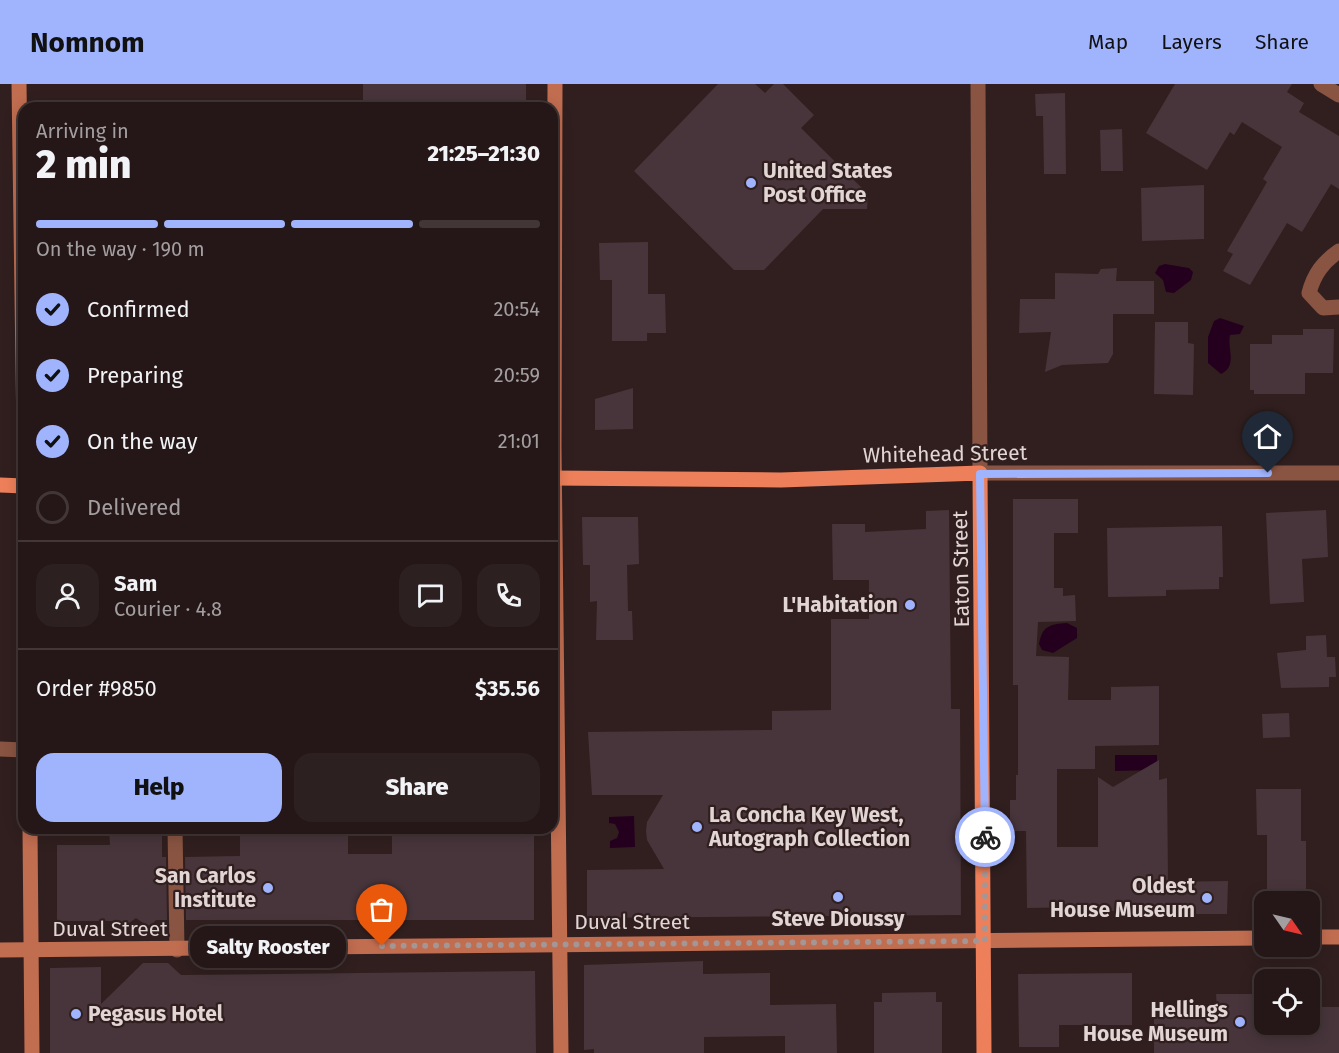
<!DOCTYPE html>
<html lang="en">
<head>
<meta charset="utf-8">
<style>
	body { margin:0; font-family:"Fira Sans",sans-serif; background:#2d2020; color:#f1f3f6; height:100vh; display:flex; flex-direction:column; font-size:22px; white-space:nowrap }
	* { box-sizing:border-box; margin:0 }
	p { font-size:20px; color:#a39fa1 }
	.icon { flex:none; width:33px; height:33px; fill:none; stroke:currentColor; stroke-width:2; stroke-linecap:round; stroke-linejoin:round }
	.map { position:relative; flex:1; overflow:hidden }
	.sheet { position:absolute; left:18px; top:18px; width:540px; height:732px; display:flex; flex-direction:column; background:#251717; border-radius:18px; box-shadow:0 3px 15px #0003,0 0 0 2px #423636 }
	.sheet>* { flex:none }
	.needle { width:39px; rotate:124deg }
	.fabs { position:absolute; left:1254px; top:807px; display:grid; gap:12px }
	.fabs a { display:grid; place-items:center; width:66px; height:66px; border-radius:12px; background:#251717; box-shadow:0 3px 15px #0003,0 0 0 2px #423636; font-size:30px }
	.pin { position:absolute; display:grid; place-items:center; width:51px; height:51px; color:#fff; margin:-62px -26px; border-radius:50% 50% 50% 0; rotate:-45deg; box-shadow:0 0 6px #0007 }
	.pin .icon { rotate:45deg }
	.courier { position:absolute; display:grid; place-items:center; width:60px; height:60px; margin:-30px; border:4px solid #a0b3fd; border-radius:50%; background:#fff; color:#222; box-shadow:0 2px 8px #0007 }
	.bubble { position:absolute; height:42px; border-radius:18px; background:#251717; box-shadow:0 3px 15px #0003,0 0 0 2px #423636; font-size:20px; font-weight:800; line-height:42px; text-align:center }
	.summary em { font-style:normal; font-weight:800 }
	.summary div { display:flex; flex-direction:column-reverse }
	.summary { display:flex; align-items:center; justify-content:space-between; height:102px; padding:0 18px }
	h1 { font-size:39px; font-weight:800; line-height:45px }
	.bar { display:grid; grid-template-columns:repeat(4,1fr); gap:9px 6px; align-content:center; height:72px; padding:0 18px }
	.bar i { height:8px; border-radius:4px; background:#423636 }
	.bar .selected { background:#a0b3fd }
	.bar p { grid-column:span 4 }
	.line { display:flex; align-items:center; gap:15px; padding:0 18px; border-top:2px solid #423636 }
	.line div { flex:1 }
	.round { display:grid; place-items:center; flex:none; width:63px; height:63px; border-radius:18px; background:#2d2020 }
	ol { padding:0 18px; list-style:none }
	li { display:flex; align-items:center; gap:18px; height:66px }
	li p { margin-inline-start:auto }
	li .icon { padding:6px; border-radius:50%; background:#a0b3fd; color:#111; stroke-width:4 }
	li:last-child { color:#a39fa1 }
	li i { width:33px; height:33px; border:3px solid #423636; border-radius:50% }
	.button { display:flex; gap:12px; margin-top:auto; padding:12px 18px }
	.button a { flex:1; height:69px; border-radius:18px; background:#a0b3fd; color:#111; font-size:24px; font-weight:800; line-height:69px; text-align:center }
	.button a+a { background:#2d2020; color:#f1f3f6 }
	header { display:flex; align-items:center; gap:36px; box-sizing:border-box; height:84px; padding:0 30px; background:#a0b3fd; color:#111 }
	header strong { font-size:28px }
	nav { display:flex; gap:33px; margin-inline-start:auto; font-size:21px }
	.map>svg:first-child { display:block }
</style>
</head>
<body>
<header>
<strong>Nomnom</strong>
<nav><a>Map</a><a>Layers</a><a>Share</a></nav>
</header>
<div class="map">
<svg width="1339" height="969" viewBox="0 0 1339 969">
	<rect width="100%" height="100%" fill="#311f1f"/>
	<!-- water -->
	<g fill="#24001e">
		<path d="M 1165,180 L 1189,184 L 1193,188 L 1191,196 L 1174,209 L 1166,208 L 1163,196 L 1155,189 L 1159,182 Z"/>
		<path d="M 1220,234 L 1244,242 L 1240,250 L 1230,251 C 1227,265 1238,282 1221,290 L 1208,279 L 1208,253 L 1214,237 Z"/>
		<path d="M 1067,539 L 1077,544 L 1077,554 L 1053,569 L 1042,566 L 1039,560 C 1042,542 1050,540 1067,539 Z"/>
		<path d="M 1115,671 L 1157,671 L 1157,686 L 1115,687 Z"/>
		<path d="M 634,732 L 635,763 L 610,764 L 610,757 L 617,754 L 619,748 L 615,740 L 609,739 L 609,733 Z"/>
	</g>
	<!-- building -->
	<g fill="#47353b">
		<rect x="363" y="0" width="163" height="24"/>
		<path d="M 718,0 L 755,0 L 765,9 L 774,0 L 783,0 L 814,31 L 801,44 L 868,110 L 867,125 L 823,125 L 764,186 L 734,186 L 634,87 Z"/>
		<path d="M 1175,0 L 1292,0 L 1287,8 L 1304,19 L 1299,28 L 1339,52 L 1339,105 L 1331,100 L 1302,148 L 1287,139 L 1250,201 L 1223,187 L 1233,170 L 1227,167 L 1267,98 L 1263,95 L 1282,63 L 1242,38 L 1234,51 L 1230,48 L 1207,86 L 1146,49 Z"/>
		<path d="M 1065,9 L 1066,90 L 1044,90 L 1043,32 L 1036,32 L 1035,10 Z"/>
		<path d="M 1122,45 L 1123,87 L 1101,87 L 1100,46 Z"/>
		<path d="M 1204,101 L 1204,155 L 1142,157 L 1141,104 Z"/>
		<path d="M 648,158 L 648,210 L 665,210 L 666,249 L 647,249 L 647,257 L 612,257 L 612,196 L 600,196 L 599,159 Z"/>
		<path d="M 1117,184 L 1116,197 L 1154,197 L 1154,230 L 1113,230 L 1113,270 L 1108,279 L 1062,281 L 1045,288 L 1051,248 L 1019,249 L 1020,215 L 1055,215 L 1055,189 L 1098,190 L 1101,185 Z"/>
		<path d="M 1155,238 L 1188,238 L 1188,259 L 1194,260 L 1193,311 L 1154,310 Z"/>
		<path d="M 1303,245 L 1334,245 L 1333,289 L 1305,289 L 1305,310 L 1254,310 L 1254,306 L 1250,306 L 1250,260 L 1272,260 L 1272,251 L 1303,251 Z"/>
		<path d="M 633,304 L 633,345 L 595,346 L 595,315 Z"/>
		<path d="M 1013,415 L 1078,415 L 1078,449 L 1054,449 L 1054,504 L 1063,504 L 1063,512 L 1075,511 L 1076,537 L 1038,538 L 1036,572 L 1069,573 L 1068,616 L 1111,616 L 1111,603 L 1159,602 L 1159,661 L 1095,662 L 1095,685 L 1057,685 L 1057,763 L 1098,763 L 1098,693 L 1113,703 L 1159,676 L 1159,696 L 1167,694 L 1168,798 L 1228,797 L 1227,830 L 1128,830 L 1128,827 L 1087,827 L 1087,823 L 1027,824 L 1026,747 L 1010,747 L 1010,716 L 1016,716 L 1016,691 L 1018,691 L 1018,601 L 1013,601 Z"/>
		<path d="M 949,426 L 951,625 L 960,625 L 961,831 L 587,834 L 587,786 L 664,785 L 647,756 L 646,747 L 647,738 L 663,711 L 592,711 L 588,648 L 772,646 L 772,627 L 831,626 L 831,535 L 869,535 L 869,496 L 833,496 L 832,440 L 865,440 L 865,448 L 926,445 L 926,427 Z"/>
		<path d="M 1326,426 L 1328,473 L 1302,475 L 1304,518 L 1270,520 L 1266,429 Z"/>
		<path d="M 582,433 L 638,433 L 639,480 L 627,481 L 628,527 L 632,527 L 633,556 L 596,556 L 597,517 L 590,518 L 590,481 L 583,481 Z"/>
		<path d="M 1222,442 L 1223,493 L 1219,493 L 1219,505 L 1166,506 L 1166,512 L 1108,513 L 1107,444 Z"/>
		<path d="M 1326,551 L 1327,573 L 1335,573 L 1336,593 L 1329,593 L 1329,603 L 1281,604 L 1277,569 L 1306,566 L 1306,552 Z"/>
		<path d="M 1289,629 L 1290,653 L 1263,654 L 1262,630 Z"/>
		<path d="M 1256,705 L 1301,705 L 1301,757 L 1306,757 L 1306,808 L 1267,808 L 1267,751 L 1257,751 Z"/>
		<path d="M 109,744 L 162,744 L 162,773 L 166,773 L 167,836 L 156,836 L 149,843 L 136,834 L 122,844 L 116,837 L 57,837 L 57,761 L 110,761 Z"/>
		<path d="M 240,744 L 348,744 L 348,770 L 392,770 L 392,744 L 534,744 L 534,836 L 186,836 L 185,773 L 240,772 Z"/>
		<path d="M 703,877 L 703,890 L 770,889 L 770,921 L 836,920 L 837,969 L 785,969 L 785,952 L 704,953 L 704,969 L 594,969 L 594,965 L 584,966 L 584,881 Z"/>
		<path d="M 143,879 L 168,879 L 181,891 L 535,887 L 536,969 L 50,969 L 50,884 L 101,883 L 101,920 Z"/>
		<path d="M 1132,889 L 1132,941 L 1059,941 L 1059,963 L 1019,963 L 1018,890 Z"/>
		<path d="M 936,908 L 936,918 L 942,918 L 942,969 L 874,969 L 874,918 L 882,918 L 882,909 Z"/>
		<path d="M 1216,910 L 1264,910 L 1264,940 L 1310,940 L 1310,923 L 1339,923 L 1339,969 L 1154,969 L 1154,924 L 1217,923 Z"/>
	</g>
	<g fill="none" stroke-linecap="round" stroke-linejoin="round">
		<!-- street -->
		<g stroke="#895442" stroke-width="15">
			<path d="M 978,0 L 980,389 L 1339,389"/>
			<path d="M 1321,0 L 1339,11"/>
			<path d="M 1339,167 C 1323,178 1314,190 1309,209 L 1323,224 L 1339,223"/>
			<path d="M 0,665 L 24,666"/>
			<path d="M 175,744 L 177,866"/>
		</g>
		<!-- secondary -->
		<g stroke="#c16d50" stroke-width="15">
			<path d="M 19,0 L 24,352"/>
			<path d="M 555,0 L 554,363 L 561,969"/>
			<path d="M 30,744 L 32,969"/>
			<path d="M 1310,853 L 1339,853"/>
			<path d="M 0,866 L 1264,854"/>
		</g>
		<!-- primary -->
		<g stroke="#ed805a" stroke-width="15">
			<path d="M 552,394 L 781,396 L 980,389 L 984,969"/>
			<path d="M 0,401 L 24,402"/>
		</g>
	</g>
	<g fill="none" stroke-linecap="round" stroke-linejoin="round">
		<!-- done -->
		<path stroke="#a49695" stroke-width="6" stroke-dasharray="0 10.8" d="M 382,862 L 985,857 L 985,753"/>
		<!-- route -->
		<path stroke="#a0b3fd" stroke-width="8" d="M 985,753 L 980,390 L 1268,389"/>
	</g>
	<!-- markers -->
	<g fill="#a0b3fd" stroke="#311f1f" stroke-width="2">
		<circle cx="751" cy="99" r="6"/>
		<circle cx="910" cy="521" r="6"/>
		<circle cx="697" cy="743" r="6"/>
		<circle cx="268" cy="804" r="6"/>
		<circle cx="838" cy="813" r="6"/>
		<circle cx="1207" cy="814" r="6"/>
		<circle cx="76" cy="930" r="6"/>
		<circle cx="1240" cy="938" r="6"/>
	</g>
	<g text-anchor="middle" stroke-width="4.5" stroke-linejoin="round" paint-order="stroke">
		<!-- poi labels -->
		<g font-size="21" font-weight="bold" fill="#e2d6d5" stroke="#311f1f" text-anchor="end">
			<text x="763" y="94" text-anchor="start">United States<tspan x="763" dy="24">Post Office</tspan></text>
			<text x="898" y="528">L'Habitation</text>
			<text x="709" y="738" text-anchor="start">La Concha Key West,<tspan x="709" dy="24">Autograph Collection</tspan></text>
			<text x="256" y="799">San Carlos<tspan x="256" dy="24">Institute</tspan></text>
			<text x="1195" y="809">Oldest<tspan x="1195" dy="24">House Museum</tspan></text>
			<text x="838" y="842" text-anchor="middle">Steve Dioussy</text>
			<text x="1228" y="933">Hellings<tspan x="1228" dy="24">House Museum</tspan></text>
			<text x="88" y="937" text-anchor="start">Pegasus Hotel</text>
		</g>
		<!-- street labels -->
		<g font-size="21" fill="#e2d6d5" stroke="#311f1f">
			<text transform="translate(945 370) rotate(-1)" y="7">Whitehead Street</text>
			<text transform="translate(961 485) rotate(-91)" y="7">Eaton Street</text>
			<text x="632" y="845">Duval Street</text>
			<text x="110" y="852">Duval Street</text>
		</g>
	</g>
</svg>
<div class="fabs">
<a><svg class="needle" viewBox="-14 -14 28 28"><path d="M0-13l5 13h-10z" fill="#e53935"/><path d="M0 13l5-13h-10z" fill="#a39fa1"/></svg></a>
<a><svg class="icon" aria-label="locate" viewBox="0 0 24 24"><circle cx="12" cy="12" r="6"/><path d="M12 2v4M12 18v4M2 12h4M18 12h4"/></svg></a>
</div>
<div class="pin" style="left:382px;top:862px;background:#ea580c"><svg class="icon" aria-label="bag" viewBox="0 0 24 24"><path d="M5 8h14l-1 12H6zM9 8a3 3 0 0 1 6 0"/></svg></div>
<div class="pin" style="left:1268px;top:389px;background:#1f2937"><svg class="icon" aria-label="home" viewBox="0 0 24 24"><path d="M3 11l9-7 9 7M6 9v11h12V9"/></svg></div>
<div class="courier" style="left:985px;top:753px"><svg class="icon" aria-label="bike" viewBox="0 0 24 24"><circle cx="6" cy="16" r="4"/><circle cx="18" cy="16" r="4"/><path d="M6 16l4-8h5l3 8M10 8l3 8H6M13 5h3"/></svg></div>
<div class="bubble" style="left:190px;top:842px;width:156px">Salty Rooster</div>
<section class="sheet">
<div class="summary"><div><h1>2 min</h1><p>Arriving in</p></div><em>21:25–21:30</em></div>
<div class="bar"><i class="selected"></i><i class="selected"></i><i class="selected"></i><i></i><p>On the way · 190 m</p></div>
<ol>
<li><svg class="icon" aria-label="check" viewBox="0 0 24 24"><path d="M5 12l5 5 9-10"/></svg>Confirmed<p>20:54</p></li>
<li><svg class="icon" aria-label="check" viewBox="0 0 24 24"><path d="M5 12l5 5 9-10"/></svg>Preparing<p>20:59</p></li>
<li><svg class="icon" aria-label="check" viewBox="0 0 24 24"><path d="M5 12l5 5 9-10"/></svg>On the way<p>21:01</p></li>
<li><i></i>Delivered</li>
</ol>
<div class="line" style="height:108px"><a class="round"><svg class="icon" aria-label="person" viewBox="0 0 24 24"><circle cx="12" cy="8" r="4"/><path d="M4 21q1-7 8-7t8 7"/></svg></a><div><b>Sam</b><p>Courier · 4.8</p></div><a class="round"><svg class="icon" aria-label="chat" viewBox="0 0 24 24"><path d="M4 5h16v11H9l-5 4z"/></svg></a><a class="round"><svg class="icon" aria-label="phone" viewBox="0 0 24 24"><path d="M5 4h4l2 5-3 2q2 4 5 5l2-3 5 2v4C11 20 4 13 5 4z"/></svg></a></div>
<div class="line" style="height:78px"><div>Order #9850</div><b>$35.56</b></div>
<div class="button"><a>Help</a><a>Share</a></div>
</section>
</div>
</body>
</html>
